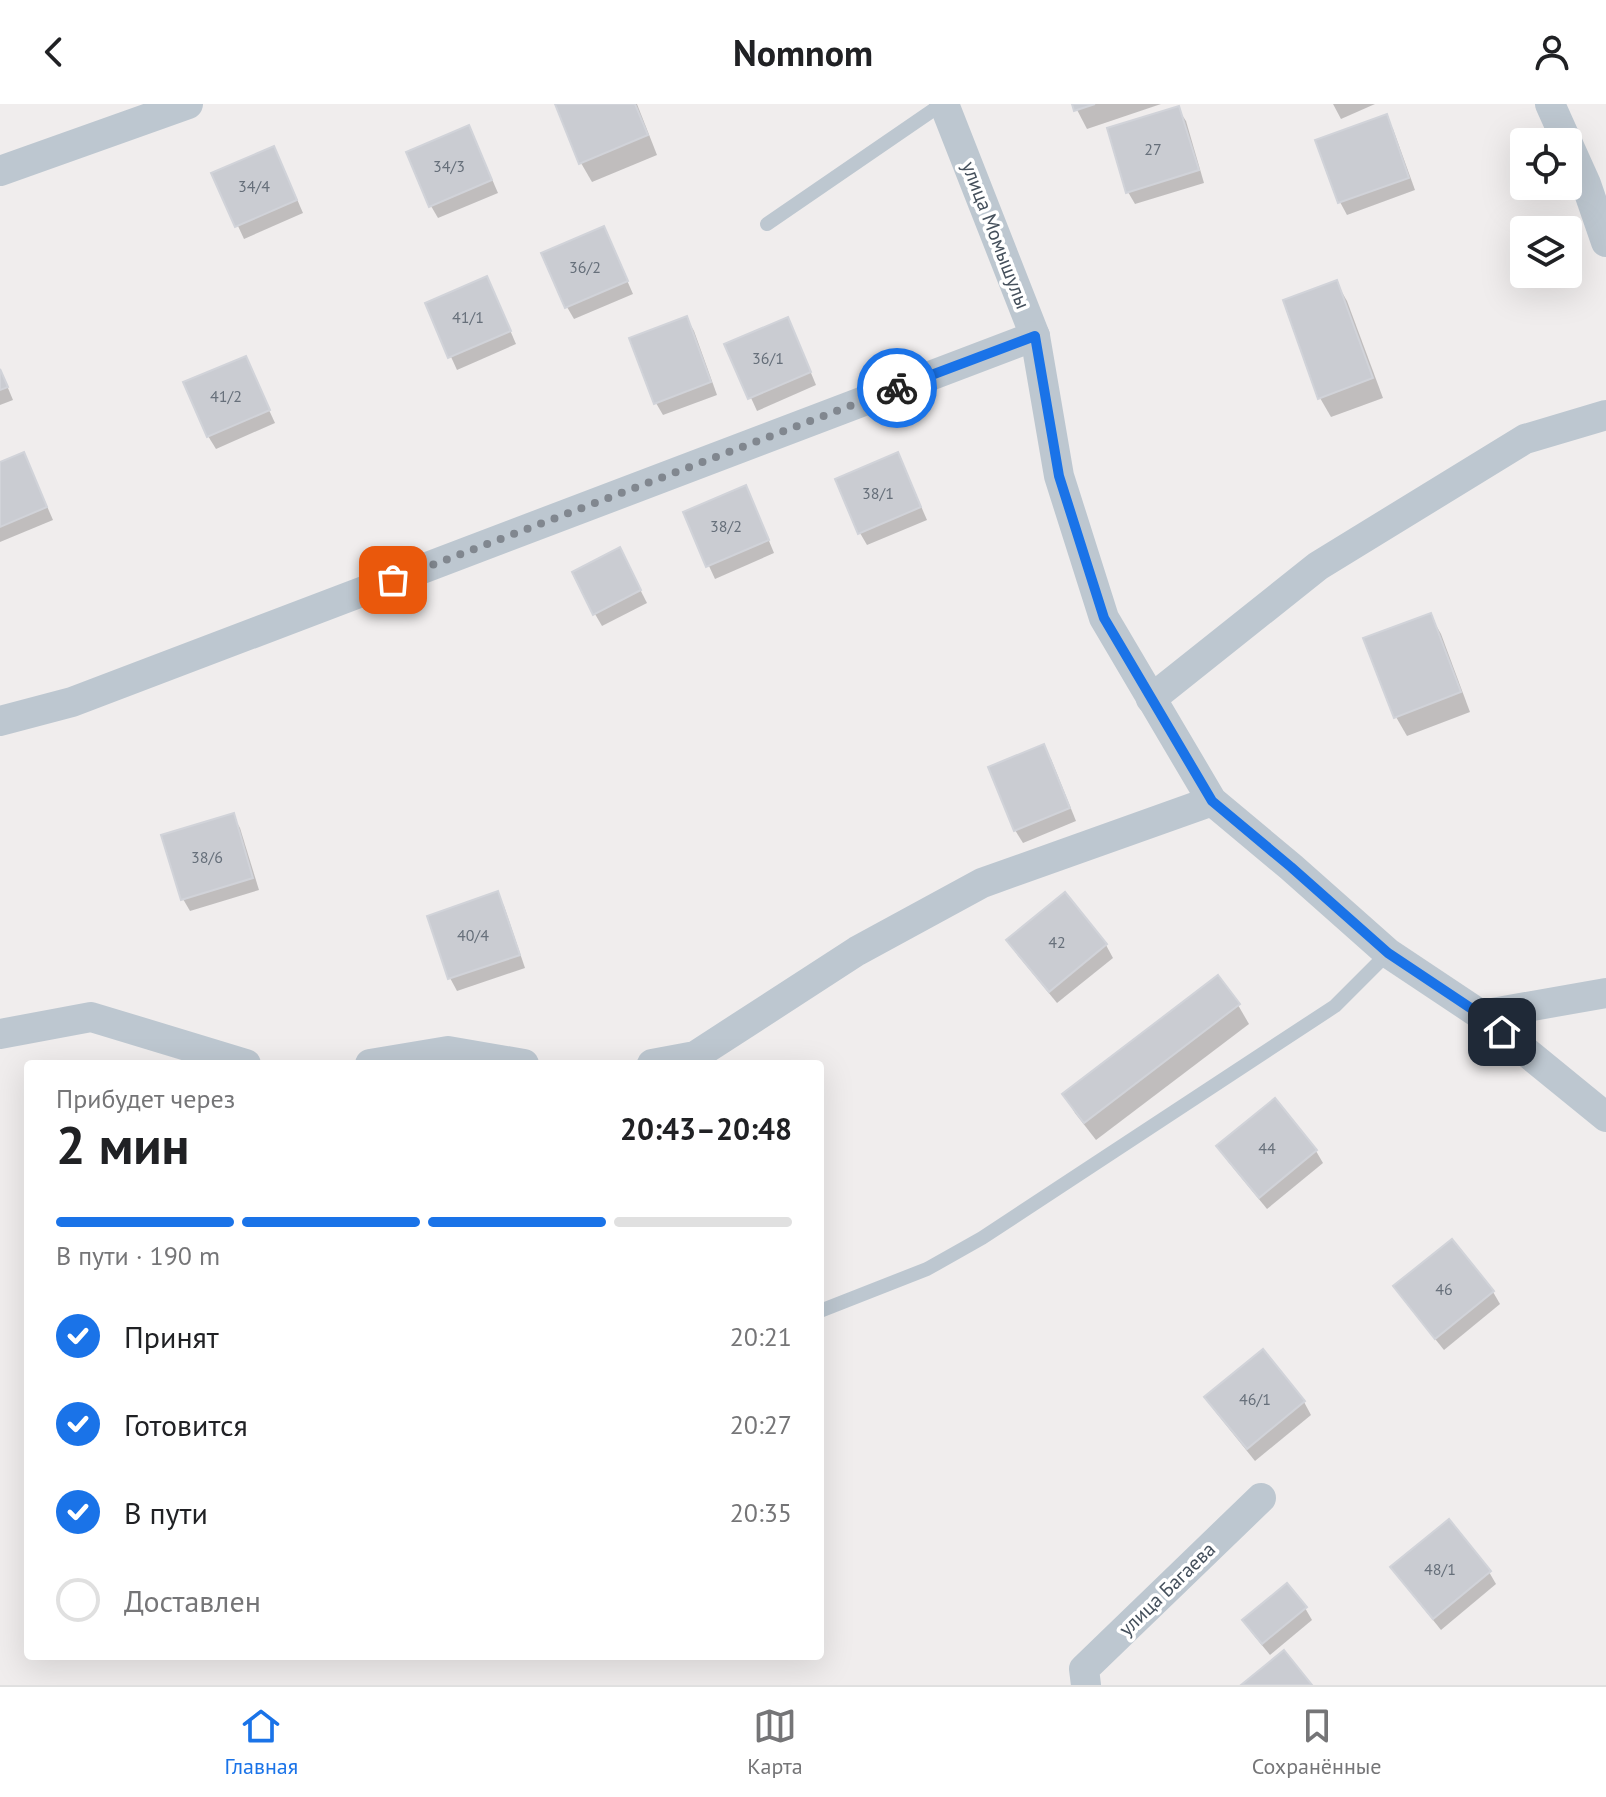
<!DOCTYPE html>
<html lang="ru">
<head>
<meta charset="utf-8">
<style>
	body { margin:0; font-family:"PT Sans",sans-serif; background:#f2f2f2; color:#202124; height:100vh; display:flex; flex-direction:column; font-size:30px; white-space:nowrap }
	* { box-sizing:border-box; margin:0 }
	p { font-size:26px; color:#757577 }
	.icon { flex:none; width:44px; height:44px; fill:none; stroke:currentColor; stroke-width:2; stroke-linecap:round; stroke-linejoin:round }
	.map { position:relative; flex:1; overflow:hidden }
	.details { position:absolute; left:24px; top:956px; width:800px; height:600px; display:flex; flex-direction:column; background:#fff; border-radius:8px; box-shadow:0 8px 32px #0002 }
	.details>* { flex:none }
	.buttons { position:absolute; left:1510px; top:24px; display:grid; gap:16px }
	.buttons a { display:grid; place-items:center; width:72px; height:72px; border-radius:8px; background:#fff; box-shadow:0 8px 32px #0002; font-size:40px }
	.pin { position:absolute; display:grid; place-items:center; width:68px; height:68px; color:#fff; margin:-34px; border-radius:16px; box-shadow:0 4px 12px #0006 }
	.courier { position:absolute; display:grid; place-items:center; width:80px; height:80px; margin:-40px; border:6px solid #1a73e8; border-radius:50%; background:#fff; color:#222; box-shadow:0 2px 10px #0007 }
	.summary em { font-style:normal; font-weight:600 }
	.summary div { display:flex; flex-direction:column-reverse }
	.summary { display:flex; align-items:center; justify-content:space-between; height:136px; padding:0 32px }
	h1 { font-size:52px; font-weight:600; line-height:60px }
	.bar { display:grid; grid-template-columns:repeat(4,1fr); gap:12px 8px; align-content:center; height:96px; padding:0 32px }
	.bar i { height:10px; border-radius:6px; background:#e0e0e0 }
	.bar .selected { background:#1a73e8 }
	.bar p { grid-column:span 4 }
	ol { padding:0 32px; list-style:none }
	li { display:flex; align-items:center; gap:24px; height:88px }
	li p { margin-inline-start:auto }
	li .icon { padding:8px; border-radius:50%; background:#1a73e8; color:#fff; stroke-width:4 }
	li:last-child { color:#757577 }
	li i { width:44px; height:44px; border:4px solid #e0e0e0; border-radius:50% }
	header { display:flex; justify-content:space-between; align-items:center; height:104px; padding:0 32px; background:#fff; font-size:36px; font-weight:600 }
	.menu { display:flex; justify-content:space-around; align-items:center; height:112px; border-top:2px solid #e0e0e0; background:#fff; font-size:22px; color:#757577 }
	.menu a { display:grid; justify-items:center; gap:4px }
	.menu .selected { color:#1a73e8 }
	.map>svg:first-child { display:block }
</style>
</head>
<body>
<header><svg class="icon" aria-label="back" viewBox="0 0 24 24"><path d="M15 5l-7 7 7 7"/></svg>Nomnom<svg class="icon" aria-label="person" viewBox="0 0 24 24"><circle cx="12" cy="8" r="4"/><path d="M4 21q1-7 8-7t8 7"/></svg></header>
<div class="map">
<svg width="1606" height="1581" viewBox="0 0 1606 1581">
	<rect width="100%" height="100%" fill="#f0eded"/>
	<!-- shadow -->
	<g fill="#0003">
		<path d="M 557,0 L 637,0 L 657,51 L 592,78 L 581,59 Z"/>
		<path d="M 1074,0 L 1161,0 L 1087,25 Z"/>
		<path d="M 1333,0 L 1375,0 L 1341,15 Z"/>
		<path d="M 1178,5 L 1186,17 L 1204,79 L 1135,100 L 1128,88 Z"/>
		<path d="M 1386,13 L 1393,25 L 1415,86 L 1347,111 L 1340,98 L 1318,37 Z"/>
		<path d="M 475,36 L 498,89 L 438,114 L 431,102 Z"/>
		<path d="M 280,56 L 303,109 L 244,135 L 214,70 Z"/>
		<path d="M 604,124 L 633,190 L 574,215 L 567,203 Z"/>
		<path d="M 1336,178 L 1347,197 L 1383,294 L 1331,313 L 1320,294 Z"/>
		<path d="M 493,187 L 516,240 L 457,266 L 427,200 Z"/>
		<path d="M 687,215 L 694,227 L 717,291 L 663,311 L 656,299 Z"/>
		<path d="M 794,228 L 816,281 L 757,307 L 727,241 Z"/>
		<path d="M 245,254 L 275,319 L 216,345 L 208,332 Z"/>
		<path d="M 0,265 L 13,296 L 0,301 Z"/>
		<path d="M 0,360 L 30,363 L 53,416 L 0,438 Z"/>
		<path d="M 904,363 L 927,416 L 867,441 L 860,429 Z"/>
		<path d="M 752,396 L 774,449 L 715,475 L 685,410 Z"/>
		<path d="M 626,458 L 647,499 L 602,522 L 595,510 Z"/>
		<path d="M 1430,511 L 1441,530 L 1470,608 L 1407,632 L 1396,613 L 1366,535 Z"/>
		<path d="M 1043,642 L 1051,655 L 1076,717 L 1023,739 L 1015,726 Z"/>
		<path d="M 233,712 L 240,724 L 259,786 L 190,807 L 183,795 Z"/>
		<path d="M 497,790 L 504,802 L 525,864 L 457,887 L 450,874 L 429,813 Z"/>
		<path d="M 1064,791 L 1106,841 L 1113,854 L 1057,899 L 1016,849 L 1009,836 Z"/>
		<path d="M 1238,901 L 1249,920 L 1096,1036 L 1075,1009 L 1064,990 Z"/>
		<path d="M 1219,1042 L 1316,1047 L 1323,1059 L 1267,1105 L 1226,1055 Z"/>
		<path d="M 1396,1183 L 1493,1188 L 1500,1200 L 1444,1246 L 1403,1195 Z"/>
		<path d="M 1262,1248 L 1304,1298 L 1311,1311 L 1255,1357 L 1214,1306 L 1207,1294 Z"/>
		<path d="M 1393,1463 L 1489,1468 L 1496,1480 L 1441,1526 L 1400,1475 Z"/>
		<path d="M 1305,1504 L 1312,1516 L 1270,1551 L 1252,1529 L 1245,1516 Z"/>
	</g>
	<!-- building -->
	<g fill="#caccd2" stroke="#d1d3d9" stroke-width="2">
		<path d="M 555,0 L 635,0 L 648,31 L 579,60 Z"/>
		<path d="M 1072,0 L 1095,0 L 1074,7 Z"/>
		<path d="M 1179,2 L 1199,66 L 1126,89 L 1107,24 Z"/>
		<path d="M 1387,10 L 1409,74 L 1338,99 L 1315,36 Z"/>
		<path d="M 469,21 L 492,76 L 429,103 L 406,48 Z"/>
		<path d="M 274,42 L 297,96 L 235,123 L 211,69 Z"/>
		<path d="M 604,122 L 628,177 L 565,204 L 541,149 Z"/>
		<path d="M 487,172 L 511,227 L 448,254 L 425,199 Z"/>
		<path d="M 1337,176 L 1373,274 L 1318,295 L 1283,196 Z"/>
		<path d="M 687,212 L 711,278 L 654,300 L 629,234 Z"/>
		<path d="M 788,213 L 811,268 L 748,295 L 724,240 Z"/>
		<path d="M 246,252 L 270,306 L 207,333 L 183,278 Z"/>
		<path d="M 0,265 L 8,283 L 0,286 Z"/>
		<path d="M 24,348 L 47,403 L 0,423 L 0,358 Z"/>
		<path d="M 898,348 L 921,403 L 858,430 L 835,375 Z"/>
		<path d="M 746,381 L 769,436 L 706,463 L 683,408 Z"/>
		<path d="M 620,443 L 641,486 L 593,511 L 572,468 Z"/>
		<path d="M 1431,509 L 1461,588 L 1394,614 L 1363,534 Z"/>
		<path d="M 1044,640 L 1070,704 L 1014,727 L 988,663 Z"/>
		<path d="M 234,709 L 253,774 L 181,796 L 161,731 Z"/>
		<path d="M 498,787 L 520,851 L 448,875 L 427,812 Z"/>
		<path d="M 1065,788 L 1107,840 L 1049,888 L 1006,836 Z"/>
		<path d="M 1218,871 L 1240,900 L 1084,1019 L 1062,990 Z"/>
		<path d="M 1275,994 L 1317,1046 L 1259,1094 L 1216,1042 Z"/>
		<path d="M 1452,1135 L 1494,1187 L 1435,1235 L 1393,1182 Z"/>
		<path d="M 1263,1245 L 1305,1297 L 1247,1345 L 1204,1293 Z"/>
		<path d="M 1449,1415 L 1491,1467 L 1433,1515 L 1390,1463 Z"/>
		<path d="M 1287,1479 L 1307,1503 L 1262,1540 L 1242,1516 Z"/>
		<path d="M 1284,1546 L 1312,1581 L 1241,1581 Z"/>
	</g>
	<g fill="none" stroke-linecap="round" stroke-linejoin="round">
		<!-- lane -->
		<g stroke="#bdc7d0" stroke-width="14">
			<path d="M 767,120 L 942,0"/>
			<path d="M 820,1207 L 927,1165 L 982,1134 L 1335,902 L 1388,849"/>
		</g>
		<!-- street -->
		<g stroke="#bdc7d0" stroke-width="30">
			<path d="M 944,0 L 1035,232 L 1059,372 L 1104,514 L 1212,697 L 1291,763 L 1388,849 L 1481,911 L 1606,1013"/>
			<path d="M 1550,0 L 1567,38"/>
			<path d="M 1568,40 L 1586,80 L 1606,138"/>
			<path d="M 0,67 L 188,0"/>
			<path d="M 1151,595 L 1318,462 L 1525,335 L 1606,311"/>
			<path d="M 0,617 L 72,598 L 1035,232"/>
			<path d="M 1481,911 L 1606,889"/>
			<path d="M 0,930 L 91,913 L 246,960"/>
			<path d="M 370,960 L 448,947 L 524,960"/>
			<path d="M 652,960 L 695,952 L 857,847 L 982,779 L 1212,697"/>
			<path d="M 1086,1581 L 1084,1565 L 1261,1394"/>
		</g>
	</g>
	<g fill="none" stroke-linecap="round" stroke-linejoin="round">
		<!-- done -->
		<path stroke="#81878f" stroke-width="8" stroke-dasharray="0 14.4" d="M 393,476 L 897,284"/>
		<!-- route -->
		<path stroke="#1a73e8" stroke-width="10" d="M 897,284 L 1035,232 L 1059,372 L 1104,514 L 1212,697 L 1291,763 L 1388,849 L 1481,911 L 1502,928"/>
	</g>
	<g text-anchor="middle" stroke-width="7" stroke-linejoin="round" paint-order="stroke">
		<!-- number labels -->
		<g font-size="16" fill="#666f7a">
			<text x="1153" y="51">27</text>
			<text x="449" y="68">34/3</text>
			<text x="254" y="88">34/4</text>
			<text x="585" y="169">36/2</text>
			<text x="468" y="219">41/1</text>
			<text x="768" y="260">36/1</text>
			<text x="226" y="298">41/2</text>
			<text x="878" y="395">38/1</text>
			<text x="726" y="428">38/2</text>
			<text x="207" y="759">38/6</text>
			<text x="473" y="837">40/4</text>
			<text x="1057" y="844">42</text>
			<text x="1267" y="1050">44</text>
			<text x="1444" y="1191">46</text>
			<text x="1255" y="1301">46/1</text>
			<text x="1440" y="1471">48/1</text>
		</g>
		<!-- street labels -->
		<g font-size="20" fill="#45505c" stroke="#fff">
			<text transform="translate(996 131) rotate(69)" y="7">улица Момышулы</text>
			<text transform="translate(1167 1485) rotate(-44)" y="7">улица Багаева</text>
		</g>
	</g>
</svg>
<div class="buttons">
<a><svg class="icon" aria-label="locate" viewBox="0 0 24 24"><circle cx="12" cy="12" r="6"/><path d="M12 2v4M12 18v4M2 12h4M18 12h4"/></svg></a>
<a><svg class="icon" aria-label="layers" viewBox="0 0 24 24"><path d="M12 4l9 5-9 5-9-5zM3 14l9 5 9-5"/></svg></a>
</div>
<div class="pin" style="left:393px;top:476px;background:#ea580c"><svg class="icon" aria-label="bag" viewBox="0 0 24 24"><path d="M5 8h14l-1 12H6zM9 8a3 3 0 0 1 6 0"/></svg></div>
<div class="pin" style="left:1502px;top:928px;background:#1f2937"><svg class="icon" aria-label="home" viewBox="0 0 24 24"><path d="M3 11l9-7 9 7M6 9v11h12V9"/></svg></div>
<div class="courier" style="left:897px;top:284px"><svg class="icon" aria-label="bike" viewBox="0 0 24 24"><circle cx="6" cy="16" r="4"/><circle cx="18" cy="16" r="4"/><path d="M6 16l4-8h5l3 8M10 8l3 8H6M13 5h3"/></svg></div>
<section class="details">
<div class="summary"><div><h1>2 мин</h1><p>Прибудет через</p></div><em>20:43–20:48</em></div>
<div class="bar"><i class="selected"></i><i class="selected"></i><i class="selected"></i><i></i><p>В пути · 190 m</p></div>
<ol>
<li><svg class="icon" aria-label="check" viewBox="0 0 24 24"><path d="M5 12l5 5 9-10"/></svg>Принят<p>20:21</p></li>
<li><svg class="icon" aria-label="check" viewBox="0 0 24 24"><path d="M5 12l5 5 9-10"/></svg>Готовится<p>20:27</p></li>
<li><svg class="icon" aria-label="check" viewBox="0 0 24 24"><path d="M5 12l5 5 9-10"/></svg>В пути<p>20:35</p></li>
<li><i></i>Доставлен</li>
</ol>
</section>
</div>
<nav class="menu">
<a class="selected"><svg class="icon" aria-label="home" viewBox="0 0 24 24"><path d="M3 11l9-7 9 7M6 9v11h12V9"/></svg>Главная</a>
<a><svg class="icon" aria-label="map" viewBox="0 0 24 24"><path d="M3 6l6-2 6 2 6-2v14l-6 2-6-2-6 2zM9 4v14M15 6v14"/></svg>Карта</a>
<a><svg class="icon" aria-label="saved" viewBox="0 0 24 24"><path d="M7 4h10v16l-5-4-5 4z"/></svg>Сохранённые</a>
</nav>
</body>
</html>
